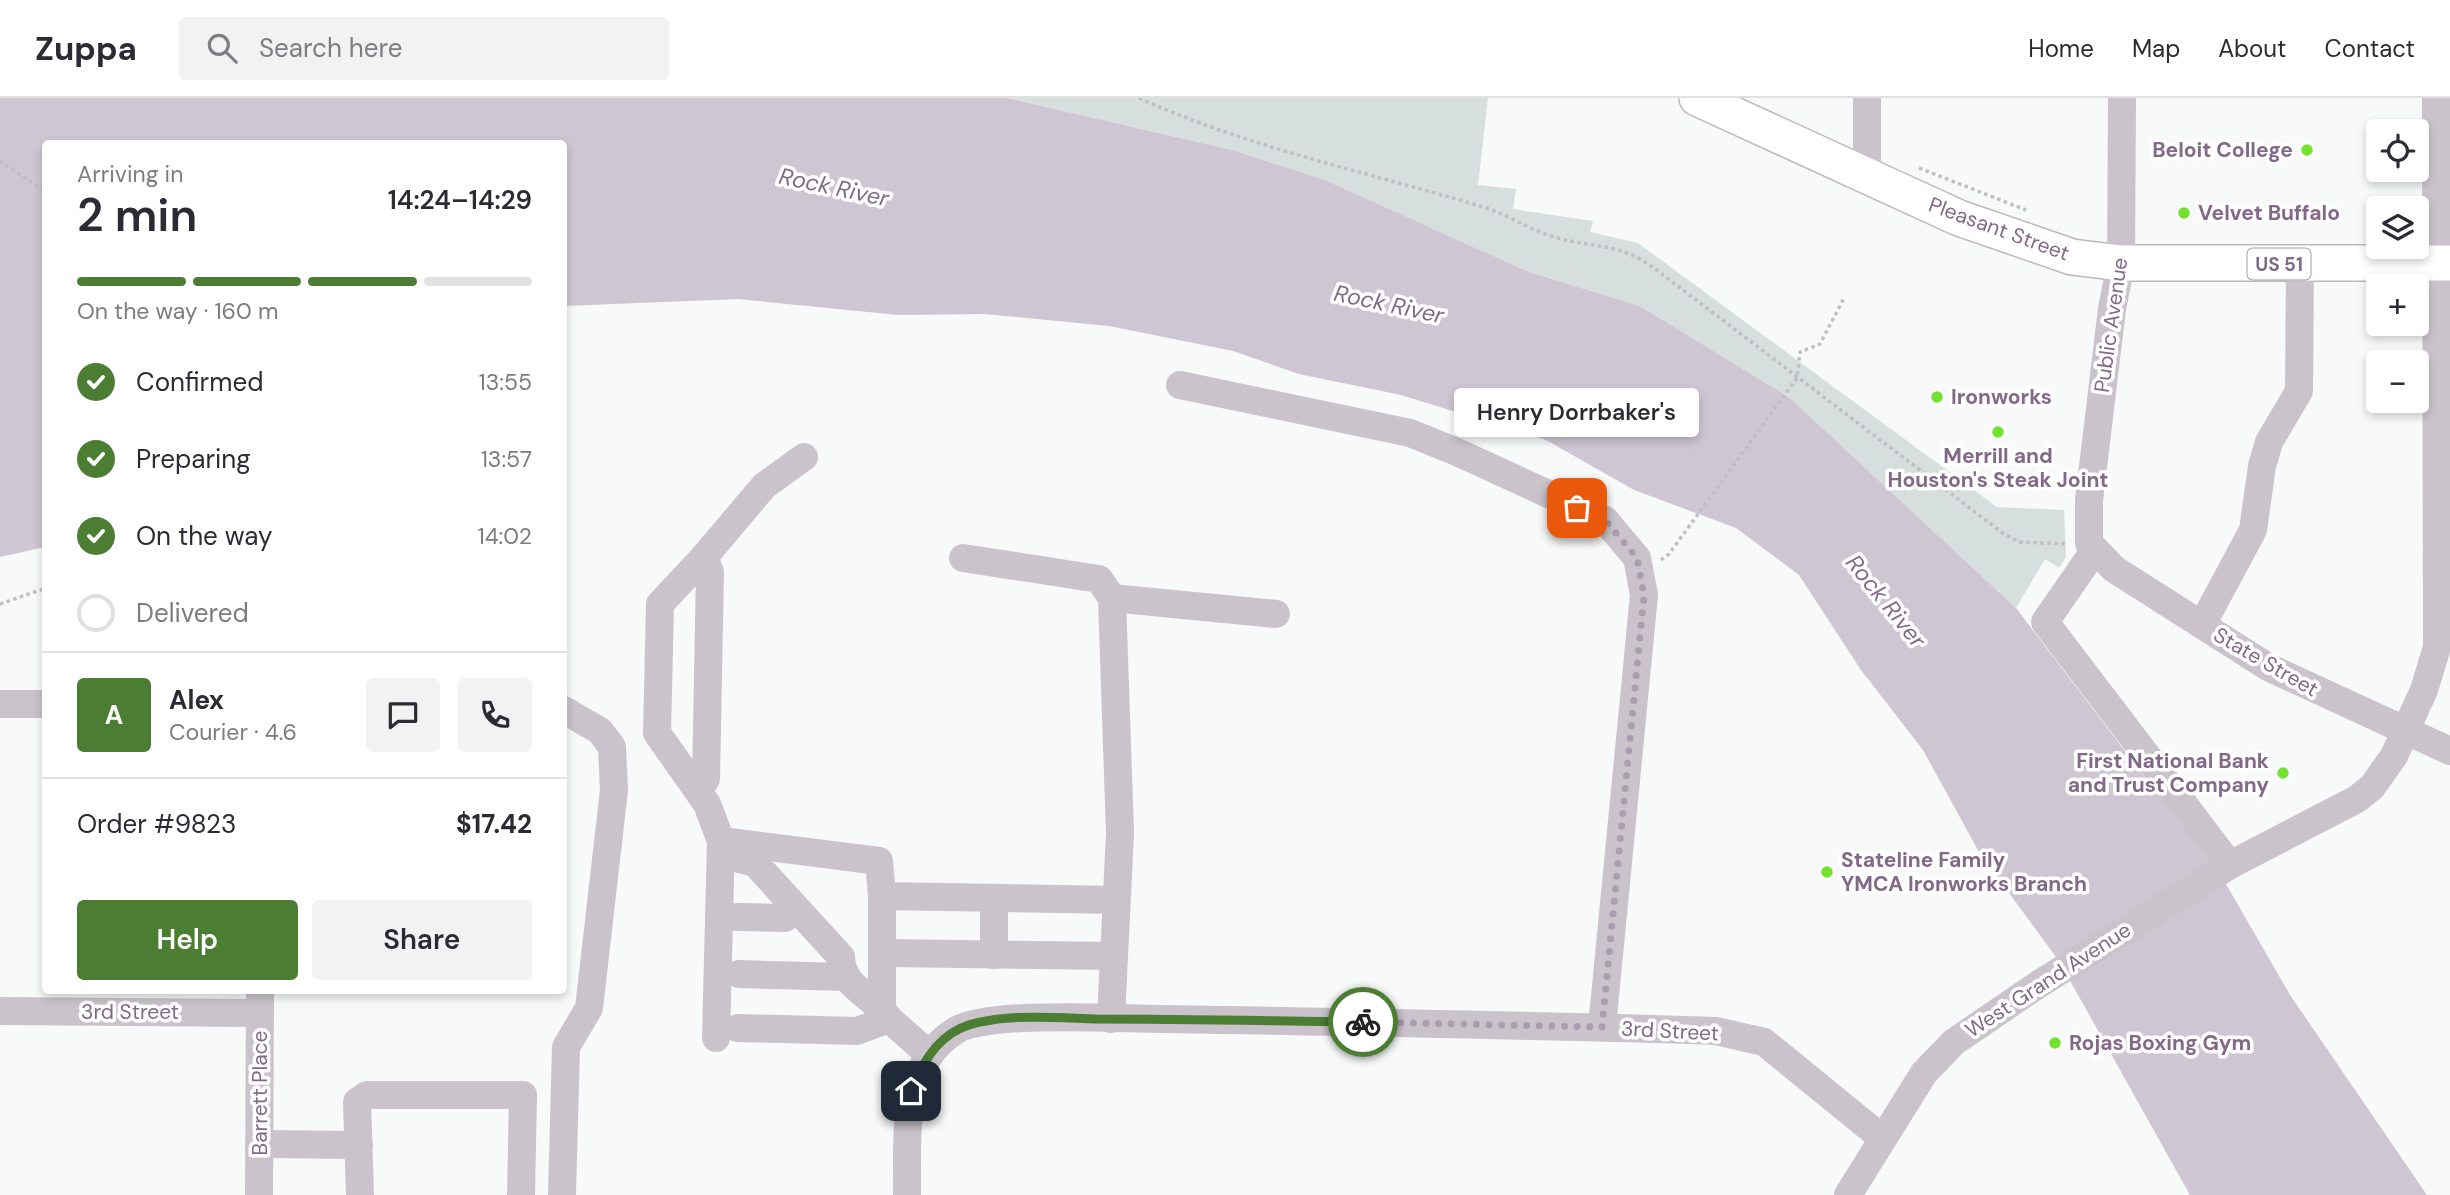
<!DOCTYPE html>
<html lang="en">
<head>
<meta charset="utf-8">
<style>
	body { margin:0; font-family:"DM Sans",sans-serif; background:#f2f2f3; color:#2b2b33; height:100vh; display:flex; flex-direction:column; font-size:26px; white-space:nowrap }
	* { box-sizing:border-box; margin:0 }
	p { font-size:23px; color:#7c7c81 }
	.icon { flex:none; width:38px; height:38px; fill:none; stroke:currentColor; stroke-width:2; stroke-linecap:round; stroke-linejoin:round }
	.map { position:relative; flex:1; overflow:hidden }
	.side { position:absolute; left:42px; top:42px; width:525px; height:854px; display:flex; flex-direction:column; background:#fff; border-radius:7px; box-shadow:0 4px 10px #0003 }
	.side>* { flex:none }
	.fabs { position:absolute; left:2366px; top:21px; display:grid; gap:14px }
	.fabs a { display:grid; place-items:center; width:63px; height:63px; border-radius:7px; background:#fff; box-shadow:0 4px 10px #0003; font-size:35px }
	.pin { position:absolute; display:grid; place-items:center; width:60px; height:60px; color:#fff; margin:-30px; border-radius:14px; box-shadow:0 4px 10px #0006 }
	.courier { position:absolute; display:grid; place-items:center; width:70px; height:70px; margin:-35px; border:5px solid #4b7d32; border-radius:50%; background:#fff; color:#222; box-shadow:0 2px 9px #0007 }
	.bubble { position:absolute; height:49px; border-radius:7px; background:#fff; box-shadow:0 4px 10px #0003; font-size:23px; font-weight:600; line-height:49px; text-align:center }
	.overview em { font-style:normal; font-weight:600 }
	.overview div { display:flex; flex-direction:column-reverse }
	.overview { display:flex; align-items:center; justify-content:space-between; height:119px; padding:0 35px }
	h1 { font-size:46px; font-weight:600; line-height:52px }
	.bar { display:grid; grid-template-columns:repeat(4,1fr); gap:10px 7px; align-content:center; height:84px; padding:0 35px }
	.bar i { height:9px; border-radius:5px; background:#e1e1e2 }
	.bar .on { background:#4b7d32 }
	.bar p { grid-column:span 4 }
	.line { display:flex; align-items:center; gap:18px; padding:0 35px; border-top:2px solid #e1e1e2 }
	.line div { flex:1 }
	.round { display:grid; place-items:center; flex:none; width:74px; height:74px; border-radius:7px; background:#f2f2f3 }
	ol { padding:0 35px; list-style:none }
	li { display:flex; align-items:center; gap:21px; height:77px }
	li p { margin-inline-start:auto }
	li .icon { padding:7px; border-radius:50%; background:#4b7d32; color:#fff; stroke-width:4 }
	li:last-child { color:#7c7c81 }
	li i { width:38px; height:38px; border:4px solid #e1e1e2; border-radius:50% }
	.button { display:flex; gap:14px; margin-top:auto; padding:14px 35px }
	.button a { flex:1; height:80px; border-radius:7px; background:#4b7d32; color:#fff; font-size:28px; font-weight:600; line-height:80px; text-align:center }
	.button a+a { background:#f2f2f3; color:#2b2b33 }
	header { display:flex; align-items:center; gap:42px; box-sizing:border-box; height:98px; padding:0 35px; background:#fff; border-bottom:2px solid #e1e1e2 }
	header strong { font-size:33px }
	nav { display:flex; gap:38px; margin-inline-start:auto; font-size:24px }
	.search { width:490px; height:63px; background:#f2f2f3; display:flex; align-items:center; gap:18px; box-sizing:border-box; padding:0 24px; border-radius:7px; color:#7c7c81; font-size:26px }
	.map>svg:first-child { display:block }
</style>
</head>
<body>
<header>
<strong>Zuppa</strong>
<div class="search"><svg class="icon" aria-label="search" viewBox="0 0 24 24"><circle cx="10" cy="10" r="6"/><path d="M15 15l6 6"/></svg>Search here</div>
<nav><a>Home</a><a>Map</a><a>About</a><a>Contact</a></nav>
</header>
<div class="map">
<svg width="2450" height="1097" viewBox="0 0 2450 1097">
	<rect width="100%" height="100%" fill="#f7faf8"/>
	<!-- green -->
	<path fill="#d7dede" d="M 1007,0 L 1488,0 L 1478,87 L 1516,91 L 1513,111 L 1593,123 L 1590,134 L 1638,145 L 1997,409 L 2064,412 L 2066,459 L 2059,470 L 2045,461 L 2016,510 L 1790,300 L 1640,208 L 1529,174 L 1325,82 L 1232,52 Z"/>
	<!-- water -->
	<path fill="#cec6d2" d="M 0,0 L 1007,0 L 1232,52 L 1325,82 L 1529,174 L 1640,208 L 1790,300 L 2016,510 L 2137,669 L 2211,760 L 2290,897 L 2427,1097 L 2190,1097 L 2059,863 L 1979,754 L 1923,652 L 1861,572 L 1799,477 L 1736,430 L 1634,392 L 1546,342 L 1401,297 L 1299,276 L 1233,253 L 1109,228 L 985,216 L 898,217 L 738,201 L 564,208 L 564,46 L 46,46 L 45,449 L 0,459 Z"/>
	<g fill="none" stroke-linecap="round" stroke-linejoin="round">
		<!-- major casing -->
		<g stroke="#beb7bf" stroke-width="38">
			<path id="major" d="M 1697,0 L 1959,120 L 2072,159 L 2121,165 L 2450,165"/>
		</g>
		<!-- path -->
		<g stroke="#c2bdc3" stroke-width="3.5" stroke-dasharray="3.5 3.5" stroke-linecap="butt">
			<path d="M 1139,0 C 1247,49 1366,74 1480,108 C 1505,115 1528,131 1554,139 C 1599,152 1616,142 1658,173 L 2004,436 L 2019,444 L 2066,446"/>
			<path d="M 0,63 L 46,94"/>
			<path d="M 1919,70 L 2026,112"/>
			<path d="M 1661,462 L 1669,456 L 1797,280 L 1800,254 L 1820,246 L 1844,200"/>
			<path d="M 0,506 L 46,490"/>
		</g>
		<!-- minor -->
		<g stroke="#cac3cb" stroke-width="28">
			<path d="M 2122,0 L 2121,165 L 2112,211 L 2089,402 L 2089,445 L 2114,471 L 2268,569 L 2450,653"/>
			<path d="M 1867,78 L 1867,0"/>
			<path d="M 1180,287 L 1410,335 L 1457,354 L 1605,422 L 1637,460 L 1644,497 L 1602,929"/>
			<path d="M 2094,453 L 2045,524 L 2230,767"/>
			<path d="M 704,459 L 764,388 L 804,359"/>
			<path d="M 963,460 L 1099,481 L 1112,500 L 1120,735 L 1111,921"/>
			<path d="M 1112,500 L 1276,516"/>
			<path d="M 2202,527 L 2253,432 L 2262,368 L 2269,344 L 2299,293 L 2300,166"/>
			<path d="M 0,606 L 46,606"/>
			<path d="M 698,693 L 706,681 L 710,474 L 704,459 L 660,506 L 657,635 L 707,706 L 721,743 L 716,940"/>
			<path d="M 721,743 L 879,763 L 882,798 L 882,910"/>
			<path d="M 739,761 L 755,765 L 841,859 C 842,891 874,897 889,921"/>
			<path d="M 882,798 L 1116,802"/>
			<path d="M 994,800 L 994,857"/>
			<path d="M 737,819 L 785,820"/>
			<path d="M 883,855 L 1114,858"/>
			<path d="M 739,876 L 846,879"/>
			<path d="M 0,913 L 260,915"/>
			<path d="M 738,930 L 857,933 L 889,921 L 930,957"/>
			<path d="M 259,1046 L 359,1047"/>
			<path d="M 259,1097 L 260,892"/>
			<path d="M 360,1097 L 357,1004 L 367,997 L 523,997 L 521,1097"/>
			<path d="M 562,1097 L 566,949 L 589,910 L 614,692 L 612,649 L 600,633 L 564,612"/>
			<path d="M 907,1097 C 908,1039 899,969 955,933 C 987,912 1122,921 1165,921 C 1349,924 1533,927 1716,933 L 1764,944 L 1882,1040"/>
			<path d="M 1848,1097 L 1924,975 L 1954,944 L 2039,886 L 2230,767 L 2357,701 L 2372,689 L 2394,658 L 2424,592 L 2437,549 L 2436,0"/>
		</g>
		<!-- major -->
		<use href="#major" stroke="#fff" stroke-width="35"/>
	</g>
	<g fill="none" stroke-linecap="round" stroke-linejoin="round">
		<!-- done -->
		<path stroke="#ac9caf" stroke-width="7" stroke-dasharray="0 12.6" d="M 1363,924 L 1602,929 L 1644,497 L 1637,460 L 1605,422 L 1577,410"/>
		<!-- route -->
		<path stroke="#4b7d32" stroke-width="9" d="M 911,993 C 921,969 934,943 959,931 C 994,914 1057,920 1096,921 C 1185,921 1274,923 1363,924"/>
	</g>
	<!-- markers -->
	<g fill="#73e130" stroke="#fff" stroke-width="2.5">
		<circle cx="2307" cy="52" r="7"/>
		<circle cx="2184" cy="115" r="7"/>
		<circle cx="1937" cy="299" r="7"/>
		<circle cx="1998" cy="334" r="7"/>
		<circle cx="2283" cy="675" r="7"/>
		<circle cx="1827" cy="774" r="7"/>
		<circle cx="2055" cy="945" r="7"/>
	</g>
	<g text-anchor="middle" stroke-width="7" stroke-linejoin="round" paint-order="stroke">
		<!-- shield labels -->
		<rect fill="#fff" stroke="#a896ac" stroke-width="2" x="2247.5" y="150.5" width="63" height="31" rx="5"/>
		<g font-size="19" font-weight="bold" fill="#836988">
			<text x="2279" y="173">US 51</text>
		</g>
		<!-- poi labels -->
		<g font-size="21" font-weight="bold" fill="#836988" stroke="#fff" text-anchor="start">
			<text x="2293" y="59" text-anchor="end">Beloit College</text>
			<text x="2198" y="122">Velvet Buffalo</text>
			<text x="1951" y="306">Ironworks</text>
			<text x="1998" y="365" text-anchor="middle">Merrill and<tspan x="1998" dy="24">Houston's Steak Joint</tspan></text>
			<text x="2269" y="670" text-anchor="end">First National Bank<tspan x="2269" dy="24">and Trust Company</tspan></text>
			<text x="1841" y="769">Stateline Family<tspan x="1841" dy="24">YMCA Ironworks Branch</tspan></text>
			<text x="2069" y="952">Rojas Boxing Gym</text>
		</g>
		<!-- street labels -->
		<g font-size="21" fill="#836988" stroke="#fff">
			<text transform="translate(1999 131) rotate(20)" y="7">Pleasant Street</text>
			<text transform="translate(2111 227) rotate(-82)" y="7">Public Avenue</text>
			<text transform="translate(2266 564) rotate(30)" y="7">State Street</text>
			<text transform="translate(2048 882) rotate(-33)" y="7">West Grand Avenue</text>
			<text x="130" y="921">3rd Street</text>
			<text transform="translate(1670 933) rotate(3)" y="7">3rd Street</text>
			<text transform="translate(260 995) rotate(-90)" y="7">Barrett Place</text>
		</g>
		<!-- water labels -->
		<g font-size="23" font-style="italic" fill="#806a8a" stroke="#fff">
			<text transform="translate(834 89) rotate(12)" y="8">Rock River</text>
			<text transform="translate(1389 206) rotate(12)" y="8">Rock River</text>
			<text transform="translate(1886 503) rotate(51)" y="8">Rock River</text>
		</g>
	</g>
</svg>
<div class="fabs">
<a><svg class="icon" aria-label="locate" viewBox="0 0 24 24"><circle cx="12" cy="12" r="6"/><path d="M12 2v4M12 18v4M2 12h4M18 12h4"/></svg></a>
<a><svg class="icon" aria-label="layers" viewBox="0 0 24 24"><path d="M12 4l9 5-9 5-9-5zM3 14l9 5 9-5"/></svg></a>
<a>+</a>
<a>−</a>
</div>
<div class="pin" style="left:1577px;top:410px;background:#ea580c"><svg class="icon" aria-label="bag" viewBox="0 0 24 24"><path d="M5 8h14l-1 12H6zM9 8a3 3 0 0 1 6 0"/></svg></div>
<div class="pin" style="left:911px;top:993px;background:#1f2937"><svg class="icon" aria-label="home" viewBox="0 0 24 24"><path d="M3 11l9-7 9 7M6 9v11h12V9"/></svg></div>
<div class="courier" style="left:1363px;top:924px"><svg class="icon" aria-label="bike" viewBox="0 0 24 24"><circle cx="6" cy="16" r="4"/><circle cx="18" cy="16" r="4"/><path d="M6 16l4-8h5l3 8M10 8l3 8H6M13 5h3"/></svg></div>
<div class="bubble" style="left:1454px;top:290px;width:245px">Henry Dorrbaker's</div>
<section class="side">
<div class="overview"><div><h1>2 min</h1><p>Arriving in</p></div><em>14:24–14:29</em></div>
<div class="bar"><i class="on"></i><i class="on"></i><i class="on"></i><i></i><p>On the way · 160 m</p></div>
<ol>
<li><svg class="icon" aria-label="check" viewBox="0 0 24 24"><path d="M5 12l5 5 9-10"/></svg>Confirmed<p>13:55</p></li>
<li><svg class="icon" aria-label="check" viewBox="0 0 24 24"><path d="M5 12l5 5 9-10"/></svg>Preparing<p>13:57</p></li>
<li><svg class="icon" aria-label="check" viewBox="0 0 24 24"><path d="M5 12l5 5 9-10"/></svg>On the way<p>14:02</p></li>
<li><i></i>Delivered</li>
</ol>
<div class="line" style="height:126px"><b class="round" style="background:#4b7d32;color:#fff">A</b><div><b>Alex</b><p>Courier · 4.6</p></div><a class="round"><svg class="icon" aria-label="chat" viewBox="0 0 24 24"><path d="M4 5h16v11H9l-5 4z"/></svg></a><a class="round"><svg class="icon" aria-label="phone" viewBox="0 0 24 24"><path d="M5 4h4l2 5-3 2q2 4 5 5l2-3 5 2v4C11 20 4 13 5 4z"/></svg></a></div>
<div class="line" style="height:91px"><div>Order #9823</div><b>$17.42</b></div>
<div class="button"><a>Help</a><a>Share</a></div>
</section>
</div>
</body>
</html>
